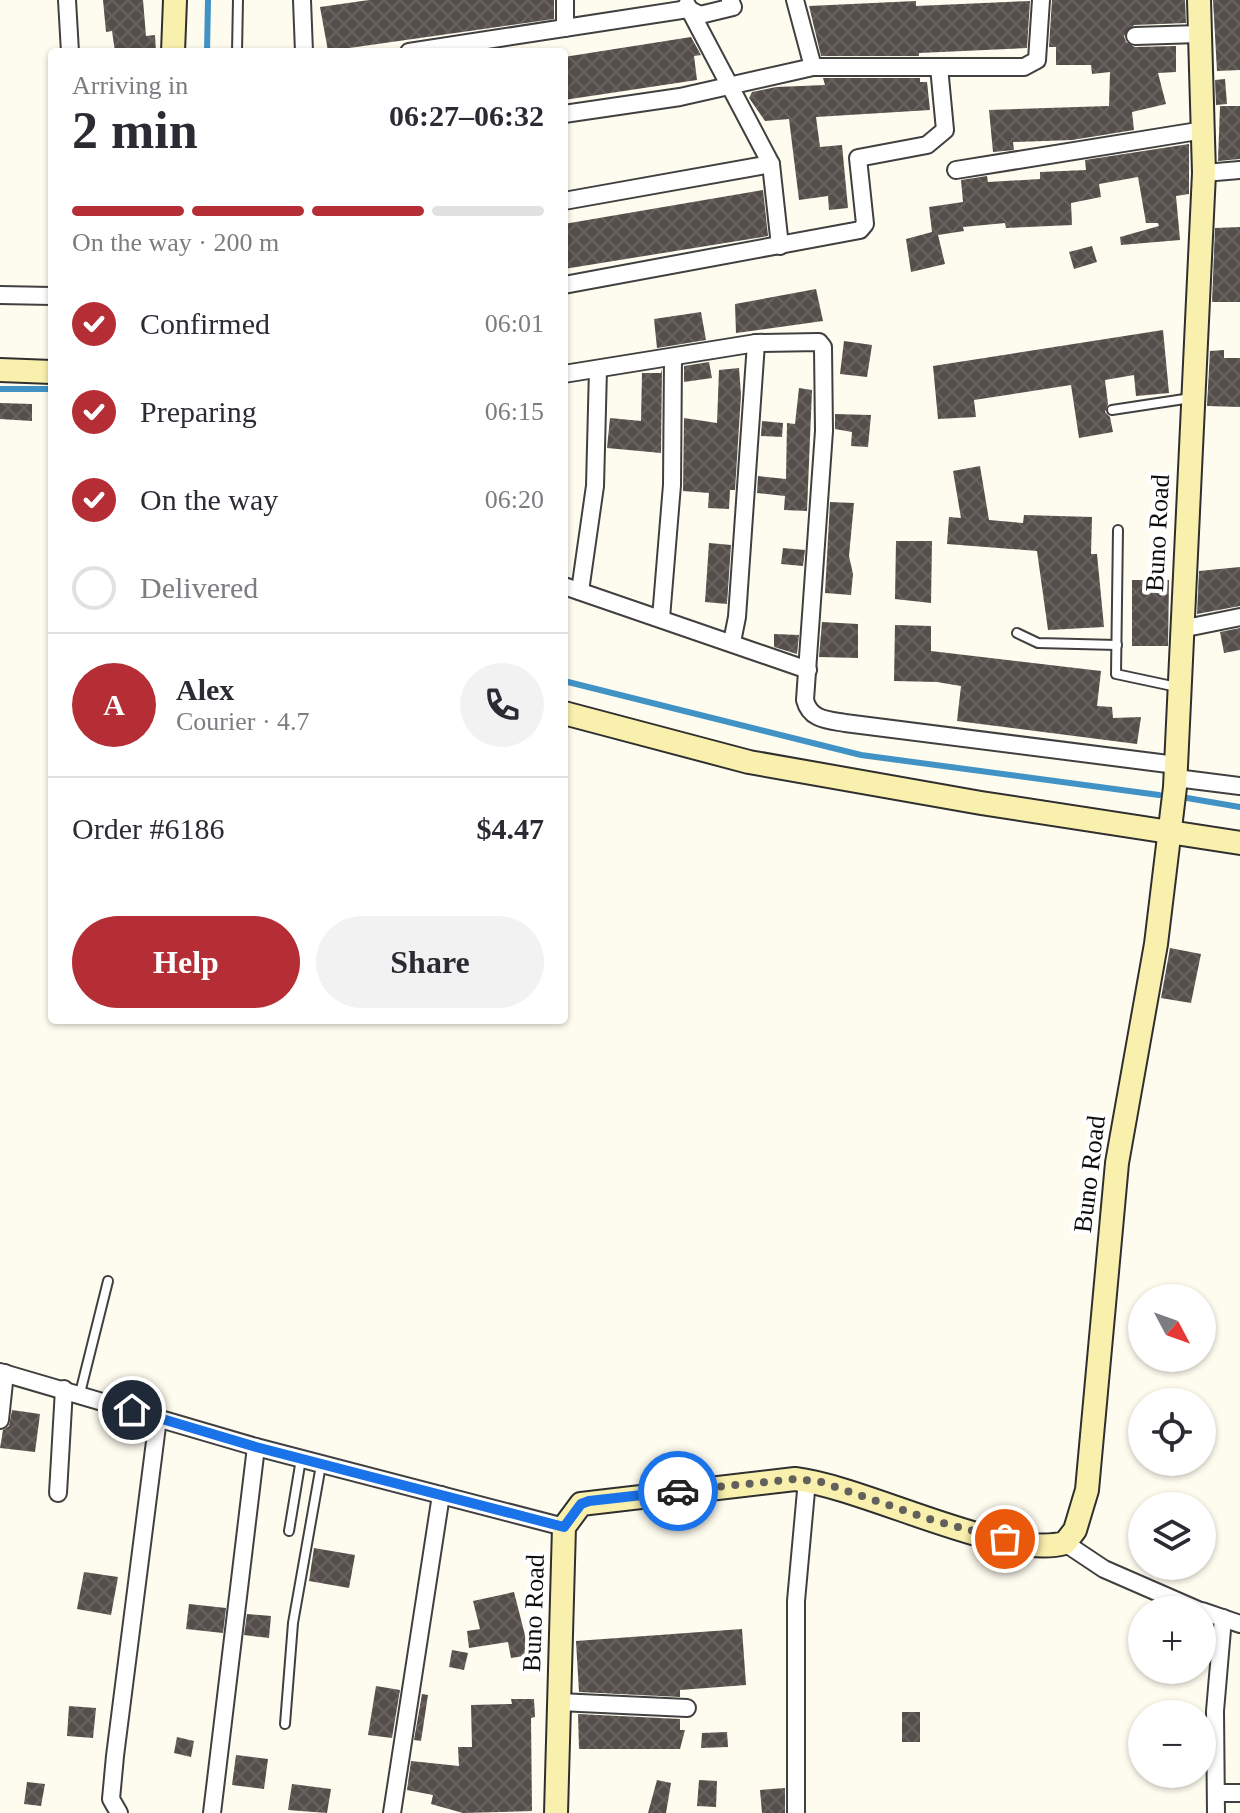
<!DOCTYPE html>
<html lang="en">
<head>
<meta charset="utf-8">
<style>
	body { margin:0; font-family:"Times New Roman",serif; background:#f2f2f3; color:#2b2b33; height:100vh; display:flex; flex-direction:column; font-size:30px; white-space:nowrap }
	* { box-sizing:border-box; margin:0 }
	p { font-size:26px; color:#7c7c81 }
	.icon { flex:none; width:44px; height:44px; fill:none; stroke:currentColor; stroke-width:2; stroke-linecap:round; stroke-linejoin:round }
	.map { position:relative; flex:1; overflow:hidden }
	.details { position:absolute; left:48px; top:48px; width:520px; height:976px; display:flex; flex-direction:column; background:#fff; border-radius:8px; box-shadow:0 2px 6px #0004 }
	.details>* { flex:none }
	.needle { width:52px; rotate:131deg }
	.fabs { position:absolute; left:1128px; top:1284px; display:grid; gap:16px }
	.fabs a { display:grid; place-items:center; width:88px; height:88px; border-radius:50%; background:#fff; box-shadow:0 2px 6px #0004; font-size:40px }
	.pin { position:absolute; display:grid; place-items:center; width:68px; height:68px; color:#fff; margin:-34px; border:4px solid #fff; border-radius:50%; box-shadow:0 2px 8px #0007 }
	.courier { position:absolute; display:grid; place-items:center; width:80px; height:80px; margin:-40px; border:6px solid #1a73e8; border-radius:50%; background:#fff; color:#222; box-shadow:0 2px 10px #0007 }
	.overview em { font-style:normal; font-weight:700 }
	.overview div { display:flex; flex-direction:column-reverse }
	.overview { display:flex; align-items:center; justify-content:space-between; height:136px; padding:0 24px }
	h1 { font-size:52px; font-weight:700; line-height:60px }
	.bar { display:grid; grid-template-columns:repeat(4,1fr); gap:12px 8px; align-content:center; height:96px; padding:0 24px }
	.bar i { height:10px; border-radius:6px; background:#e1e1e2 }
	.bar .active { background:#b52e36 }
	.bar p { grid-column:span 4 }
	.line { display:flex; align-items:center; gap:20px; padding:0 24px; border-top:2px solid #e1e1e2 }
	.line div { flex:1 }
	.round { display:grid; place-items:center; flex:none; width:84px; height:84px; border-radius:42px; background:#f2f2f3 }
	ol { padding:0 24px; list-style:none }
	li { display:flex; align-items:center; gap:24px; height:88px }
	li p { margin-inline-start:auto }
	li .icon { padding:8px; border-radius:50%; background:#b52e36; color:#fff; stroke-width:4 }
	li:last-child { color:#7c7c81 }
	li i { width:44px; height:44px; border:4px solid #e1e1e2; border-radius:50% }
	.primary-button { display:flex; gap:16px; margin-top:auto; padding:16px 24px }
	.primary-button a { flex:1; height:92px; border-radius:48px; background:#b52e36; color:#fff; font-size:32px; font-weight:700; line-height:92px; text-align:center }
	.primary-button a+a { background:#f2f2f3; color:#2b2b33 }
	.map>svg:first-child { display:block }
</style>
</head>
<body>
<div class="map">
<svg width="1240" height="1813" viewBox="0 0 1240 1813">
	<defs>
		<pattern id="building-cross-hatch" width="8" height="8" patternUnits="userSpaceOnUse" patternTransform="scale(2)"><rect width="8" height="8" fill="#554e4a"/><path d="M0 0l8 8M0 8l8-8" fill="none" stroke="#686360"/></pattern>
	</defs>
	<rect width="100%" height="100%" fill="#fefbef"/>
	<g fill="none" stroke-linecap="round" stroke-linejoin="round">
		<!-- stream -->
		<g stroke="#4293c5" stroke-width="6">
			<path d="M 207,52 L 208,0"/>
			<path d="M 0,389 L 52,389"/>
			<path d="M 564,681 L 861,755 L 1159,795"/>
			<path d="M 1187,798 L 1240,807"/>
		</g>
	</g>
	<!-- building -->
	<g fill="url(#building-cross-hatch)">
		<path d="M 103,0 L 143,0 L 146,36 L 155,35 L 156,52 L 115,52 L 112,31 L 106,32 Z"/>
		<path d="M 369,0 L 554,0 L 554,19 L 328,51 L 320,7 Z"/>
		<path d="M 1052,0 L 1185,0 L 1186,23 L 1134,25 L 1124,36 L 1126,42 L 1135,47 L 1176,46 L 1176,72 L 1158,73 L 1166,104 L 1132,112 L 1134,130 L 1072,140 L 1013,142 L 1014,150 L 993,152 L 989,110 L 1109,106 L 1110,72 L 1092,74 L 1091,65 L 1056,65 L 1056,47 L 1049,47 Z"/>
		<path d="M 1213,0 L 1240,0 L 1240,70 L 1217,71 Z"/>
		<path d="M 916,1 L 916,6 L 1030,1 L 1027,48 L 919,53 L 919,56 L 821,56 L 809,6 Z"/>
		<path d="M 691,37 L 701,55 L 694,56 L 697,80 L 564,100 L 564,57 Z"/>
		<path d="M 823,78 L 920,78 L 920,82 L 927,82 L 930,110 L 816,117 L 820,147 L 842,145 L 848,208 L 829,210 L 828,196 L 799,200 L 789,119 L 765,121 L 749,98 L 752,92 L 776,87 L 825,85 Z"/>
		<path d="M 1225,79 L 1227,104 L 1216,105 L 1215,80 Z"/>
		<path d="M 1220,106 L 1240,106 L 1240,159 L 1218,161 Z"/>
		<path d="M 1189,144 L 1189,194 L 1176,196 L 1180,240 L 1121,245 L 1120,237 L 1159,226 L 1158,223 L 1146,223 L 1138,177 L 1099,184 L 1101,197 L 1071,203 L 1072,225 L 1006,228 L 1005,223 L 963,227 L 964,231 L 938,235 L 945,264 L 911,272 L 906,239 L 932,232 L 929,207 L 963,202 L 961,180 L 987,176 L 988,182 L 1040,179 L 1040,172 L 1086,170 L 1085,160 Z"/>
		<path d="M 763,190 L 768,236 L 564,269 L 564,224 Z"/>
		<path d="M 1240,227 L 1240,302 L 1212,302 L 1215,228 Z"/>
		<path d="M 1092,246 L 1097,262 L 1074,269 L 1069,252 Z"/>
		<path d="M 816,289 L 823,321 L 736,333 L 735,304 Z"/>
		<path d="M 701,312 L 706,340 L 657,348 L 654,319 Z"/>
		<path d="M 1163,330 L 1169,393 L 1136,396 L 1134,375 L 1105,380 L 1108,404 L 1105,412 L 1110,417 L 1113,432 L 1079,438 L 1071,385 L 974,400 L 976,417 L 938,419 L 933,366 Z"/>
		<path d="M 844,341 L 872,345 L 867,377 L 840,374 Z"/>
		<path d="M 1224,350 L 1224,358 L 1240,358 L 1240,407 L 1207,406 L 1210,351 Z"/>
		<path d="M 709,362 L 712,378 L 684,382 L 684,366 Z"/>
		<path d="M 739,368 L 741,395 L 735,490 L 730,490 L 729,509 L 708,508 L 709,493 L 683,491 L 684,418 L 717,423 L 719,370 Z"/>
		<path d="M 662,369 L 661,453 L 607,448 L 610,418 L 641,421 L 642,373 L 661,373 Z"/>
		<path d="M 799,388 L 812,390 L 807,511 L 784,510 L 785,496 L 757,493 L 758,476 L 786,479 L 787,423 L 795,424 Z"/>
		<path d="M 0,403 L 32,404 L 32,421 L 0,419 Z"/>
		<path d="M 835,414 L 871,415 L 868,447 L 851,446 L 852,432 L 835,429 Z"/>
		<path d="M 762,421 L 783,423 L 782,437 L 761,436 Z"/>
		<path d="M 980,466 L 989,520 L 1023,523 L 1024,515 L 1092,517 L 1091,554 L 1097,554 L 1104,627 L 1048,630 L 1037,551 L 947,544 L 949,517 L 961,518 L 953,471 Z"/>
		<path d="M 830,502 L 854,503 L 849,556 L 853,574 L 851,595 L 825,593 Z"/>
		<path d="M 896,541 L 932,541 L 931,603 L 895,599 Z"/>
		<path d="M 709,543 L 731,545 L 727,604 L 705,602 Z"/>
		<path d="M 783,548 L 805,550 L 803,566 L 781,564 Z"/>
		<path d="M 1240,567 L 1240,606 L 1197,614 L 1199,571 Z"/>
		<path d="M 1132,580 L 1169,580 L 1168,646 L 1132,646 Z"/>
		<path d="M 822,622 L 858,624 L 858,658 L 819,657 Z"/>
		<path d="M 895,625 L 931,626 L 931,651 L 1101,671 L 1097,706 L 1112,707 L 1113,718 L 1141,717 L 1137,744 L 957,721 L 961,686 L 937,682 L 894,681 Z"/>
		<path d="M 1240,628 L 1240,650 L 1224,653 L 1220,632 Z"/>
		<path d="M 774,634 L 799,635 L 797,654 L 774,647 Z"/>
		<path d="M 1170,948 L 1201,954 L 1191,1003 L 1161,998 Z"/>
		<path d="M 12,1410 L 40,1414 L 35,1452 L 0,1448 L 3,1430 L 9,1426 Z"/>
		<path d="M 314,1548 L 355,1555 L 349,1588 L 309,1581 Z"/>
		<path d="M 84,1572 L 118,1577 L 111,1615 L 77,1609 Z"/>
		<path d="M 514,1592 L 530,1655 L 511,1658 L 508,1642 L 469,1648 L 467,1631 L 480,1629 L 473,1601 Z"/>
		<path d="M 189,1604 L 226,1608 L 223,1633 L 186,1629 Z"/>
		<path d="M 247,1614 L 271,1616 L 269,1638 L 244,1635 Z"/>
		<path d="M 742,1629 L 746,1685 L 680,1690 L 680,1697 L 579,1692 L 576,1641 Z"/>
		<path d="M 452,1650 L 468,1653 L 464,1670 L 449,1667 Z"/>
		<path d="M 376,1686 L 400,1690 L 392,1738 L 368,1735 Z"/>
		<path d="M 422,1694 L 428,1695 L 421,1741 L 414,1740 Z"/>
		<path d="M 511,1699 L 534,1699 L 535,1717 L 531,1718 L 532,1811 L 463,1813 L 431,1804 L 433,1795 L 407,1790 L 411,1761 L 459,1766 L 458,1747 L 472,1747 L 471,1705 L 512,1704 Z"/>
		<path d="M 69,1706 L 96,1708 L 93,1738 L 67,1736 Z"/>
		<rect x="902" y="1712" width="18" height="30"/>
		<path d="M 578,1714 L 680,1719 L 680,1730 L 685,1730 L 680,1749 L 579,1749 Z"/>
		<path d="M 727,1732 L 728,1747 L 701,1748 L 702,1733 Z"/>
		<path d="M 177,1737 L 194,1741 L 191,1757 L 174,1753 Z"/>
		<path d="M 236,1755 L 268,1759 L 264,1789 L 232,1785 Z"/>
		<path d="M 657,1780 L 671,1783 L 666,1813 L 648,1813 Z"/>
		<path d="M 699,1780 L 717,1781 L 716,1807 L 697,1806 Z"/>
		<path d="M 27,1782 L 45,1784 L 41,1806 L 24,1804 Z"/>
		<path d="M 292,1784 L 331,1789 L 327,1813 L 288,1810 Z"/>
		<path d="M 785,1788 L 785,1813 L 762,1813 L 760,1790 Z"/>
	</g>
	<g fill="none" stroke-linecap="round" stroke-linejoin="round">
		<!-- lane casing -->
		<g stroke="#404040" stroke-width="12">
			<g id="lane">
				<path d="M 237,52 L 238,0"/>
				<path d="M 1112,410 L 1191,398"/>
				<path d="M 1118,530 L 1116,674 L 1177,687"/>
				<path d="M 1017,633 L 1038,643 L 1117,645"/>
				<path d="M 80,1393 L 108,1281"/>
				<path d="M 289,1531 L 301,1459"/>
				<path d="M 285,1724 L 293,1623 L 321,1465"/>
			</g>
		</g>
		<!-- street casing -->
		<g stroke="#404040" stroke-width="20">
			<g id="street">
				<path d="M 67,0 L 70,52"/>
				<path d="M 302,0 L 304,52"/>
				<path d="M 565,0 L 565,28"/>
				<path d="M 795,0 L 813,67"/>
				<path d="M 687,5 L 771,164 L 780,246"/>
				<path d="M 1135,36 L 1199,34"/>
				<path d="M 409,52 L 688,9 L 700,15 L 733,7 L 730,0"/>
				<path d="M 564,114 L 680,97 L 813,67 L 1024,67 L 1037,60 L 1041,0"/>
				<path d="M 956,170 L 1204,130"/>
				<path d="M 1204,173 L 1240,170"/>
				<path d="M 564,201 L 771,164"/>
				<path d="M 564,285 L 860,230 L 865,224 L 858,158 L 927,145 L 945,130 L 939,67"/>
				<path d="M 0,295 L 52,296"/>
				<path d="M 564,374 L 756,343 L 819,342 L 823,347 L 824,431 L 805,700 C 810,720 828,720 845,723 L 1176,765"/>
				<path d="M 564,586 L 808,670"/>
				<path d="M 580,591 L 595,486 L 598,369"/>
				<path d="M 661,618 L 672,485 L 673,358"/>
				<path d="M 1181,629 L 1240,617"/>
				<path d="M 732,642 L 737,617 L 756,343"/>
				<path d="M 1176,778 L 1240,786"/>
				<path d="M 0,1372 L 256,1447 L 564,1527"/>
				<path d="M 0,1420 L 5,1373"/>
				<path d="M 58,1493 L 64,1389"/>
				<path d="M 1065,1543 L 1104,1569 L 1198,1610"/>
				<path d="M 1202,1611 L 1240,1624"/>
				<path d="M 559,1702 L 687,1708"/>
				<path d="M 1217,1793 L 1240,1793"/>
				<path d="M 119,1813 L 111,1799 L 115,1756 L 158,1418"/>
				<path d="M 212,1813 L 256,1447"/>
				<path d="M 392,1813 L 441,1495"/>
				<path d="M 796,1813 L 796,1601 L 807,1480"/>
				<path d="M 1216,1813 L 1215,1711 L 1223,1618"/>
			</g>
		</g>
		<!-- secondary casing -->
		<g stroke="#2f2f2f" stroke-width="26">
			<g id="secondary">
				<path d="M 173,52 L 175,0"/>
				<path d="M 0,370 L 52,372"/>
				<path d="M 564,713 L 749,762 L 981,803 L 1240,843"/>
				<path d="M 556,1813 L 564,1527 L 581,1504 L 795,1479 C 868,1488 1001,1560 1065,1543 L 1075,1530 L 1087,1490 L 1117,1163 L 1156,944 L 1175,787 L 1204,173 L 1199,0"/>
			</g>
		</g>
		<!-- lane -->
		<use href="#lane" stroke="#fff" stroke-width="8"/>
		<!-- street -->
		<use href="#street" stroke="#fff" stroke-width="16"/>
		<!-- secondary -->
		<use href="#secondary" stroke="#faf0ae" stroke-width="22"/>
	</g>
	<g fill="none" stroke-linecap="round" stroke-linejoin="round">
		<!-- done -->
		<path stroke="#61605c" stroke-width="8" stroke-dasharray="0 14.4" d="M 678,1491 L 795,1479 L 821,1482 L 935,1521 L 1005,1539"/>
		<!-- route -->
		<path stroke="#1a73e8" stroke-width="10" d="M 132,1410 L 256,1447 L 564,1527 L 581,1504 L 589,1501 L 678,1491"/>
	</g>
	<g text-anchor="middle" stroke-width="8" stroke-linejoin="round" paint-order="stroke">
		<!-- street labels -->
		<g font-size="26" fill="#0d0d0d" stroke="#fff">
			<text transform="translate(1157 533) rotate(-87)" y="9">Buno Road</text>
			<text transform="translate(1089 1174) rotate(-83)" y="9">Buno Road</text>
			<text transform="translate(533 1613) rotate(-88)" y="9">Buno Road</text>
		</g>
	</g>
</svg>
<div class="fabs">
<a><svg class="needle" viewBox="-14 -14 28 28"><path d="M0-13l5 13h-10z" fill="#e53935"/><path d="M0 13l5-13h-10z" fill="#7c7c81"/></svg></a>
<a><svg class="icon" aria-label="locate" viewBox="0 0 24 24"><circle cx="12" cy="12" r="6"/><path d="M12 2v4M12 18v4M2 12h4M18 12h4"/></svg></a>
<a><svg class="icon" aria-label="layers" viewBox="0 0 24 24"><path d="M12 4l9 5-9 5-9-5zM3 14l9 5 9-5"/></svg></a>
<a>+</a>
<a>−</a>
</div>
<div class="pin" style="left:1005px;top:1539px;background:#ea580c"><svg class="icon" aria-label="bag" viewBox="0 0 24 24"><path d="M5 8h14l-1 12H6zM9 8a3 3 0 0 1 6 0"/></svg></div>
<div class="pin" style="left:132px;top:1410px;background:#1f2937"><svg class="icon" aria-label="home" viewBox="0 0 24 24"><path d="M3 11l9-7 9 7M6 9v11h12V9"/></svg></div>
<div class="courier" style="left:678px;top:1491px"><svg class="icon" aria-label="car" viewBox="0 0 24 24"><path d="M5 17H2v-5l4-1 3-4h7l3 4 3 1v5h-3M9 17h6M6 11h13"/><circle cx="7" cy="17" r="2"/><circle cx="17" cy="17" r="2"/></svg></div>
<section class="details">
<div class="overview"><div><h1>2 min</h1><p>Arriving in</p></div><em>06:27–06:32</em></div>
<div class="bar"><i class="active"></i><i class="active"></i><i class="active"></i><i></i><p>On the way · 200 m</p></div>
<ol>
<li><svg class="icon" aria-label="check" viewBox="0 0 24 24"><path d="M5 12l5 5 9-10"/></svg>Confirmed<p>06:01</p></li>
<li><svg class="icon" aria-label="check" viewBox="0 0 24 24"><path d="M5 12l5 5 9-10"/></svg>Preparing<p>06:15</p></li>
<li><svg class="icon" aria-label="check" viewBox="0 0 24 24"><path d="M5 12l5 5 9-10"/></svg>On the way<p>06:20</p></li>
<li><i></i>Delivered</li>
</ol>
<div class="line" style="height:144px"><b class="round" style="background:#b52e36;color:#fff">A</b><div><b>Alex</b><p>Courier · 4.7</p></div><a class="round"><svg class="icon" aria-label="phone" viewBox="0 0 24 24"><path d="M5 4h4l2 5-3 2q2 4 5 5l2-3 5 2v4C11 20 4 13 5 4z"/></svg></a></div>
<div class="line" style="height:104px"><div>Order #6186</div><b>$4.47</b></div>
<div class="primary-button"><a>Help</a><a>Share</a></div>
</section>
</div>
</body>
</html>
